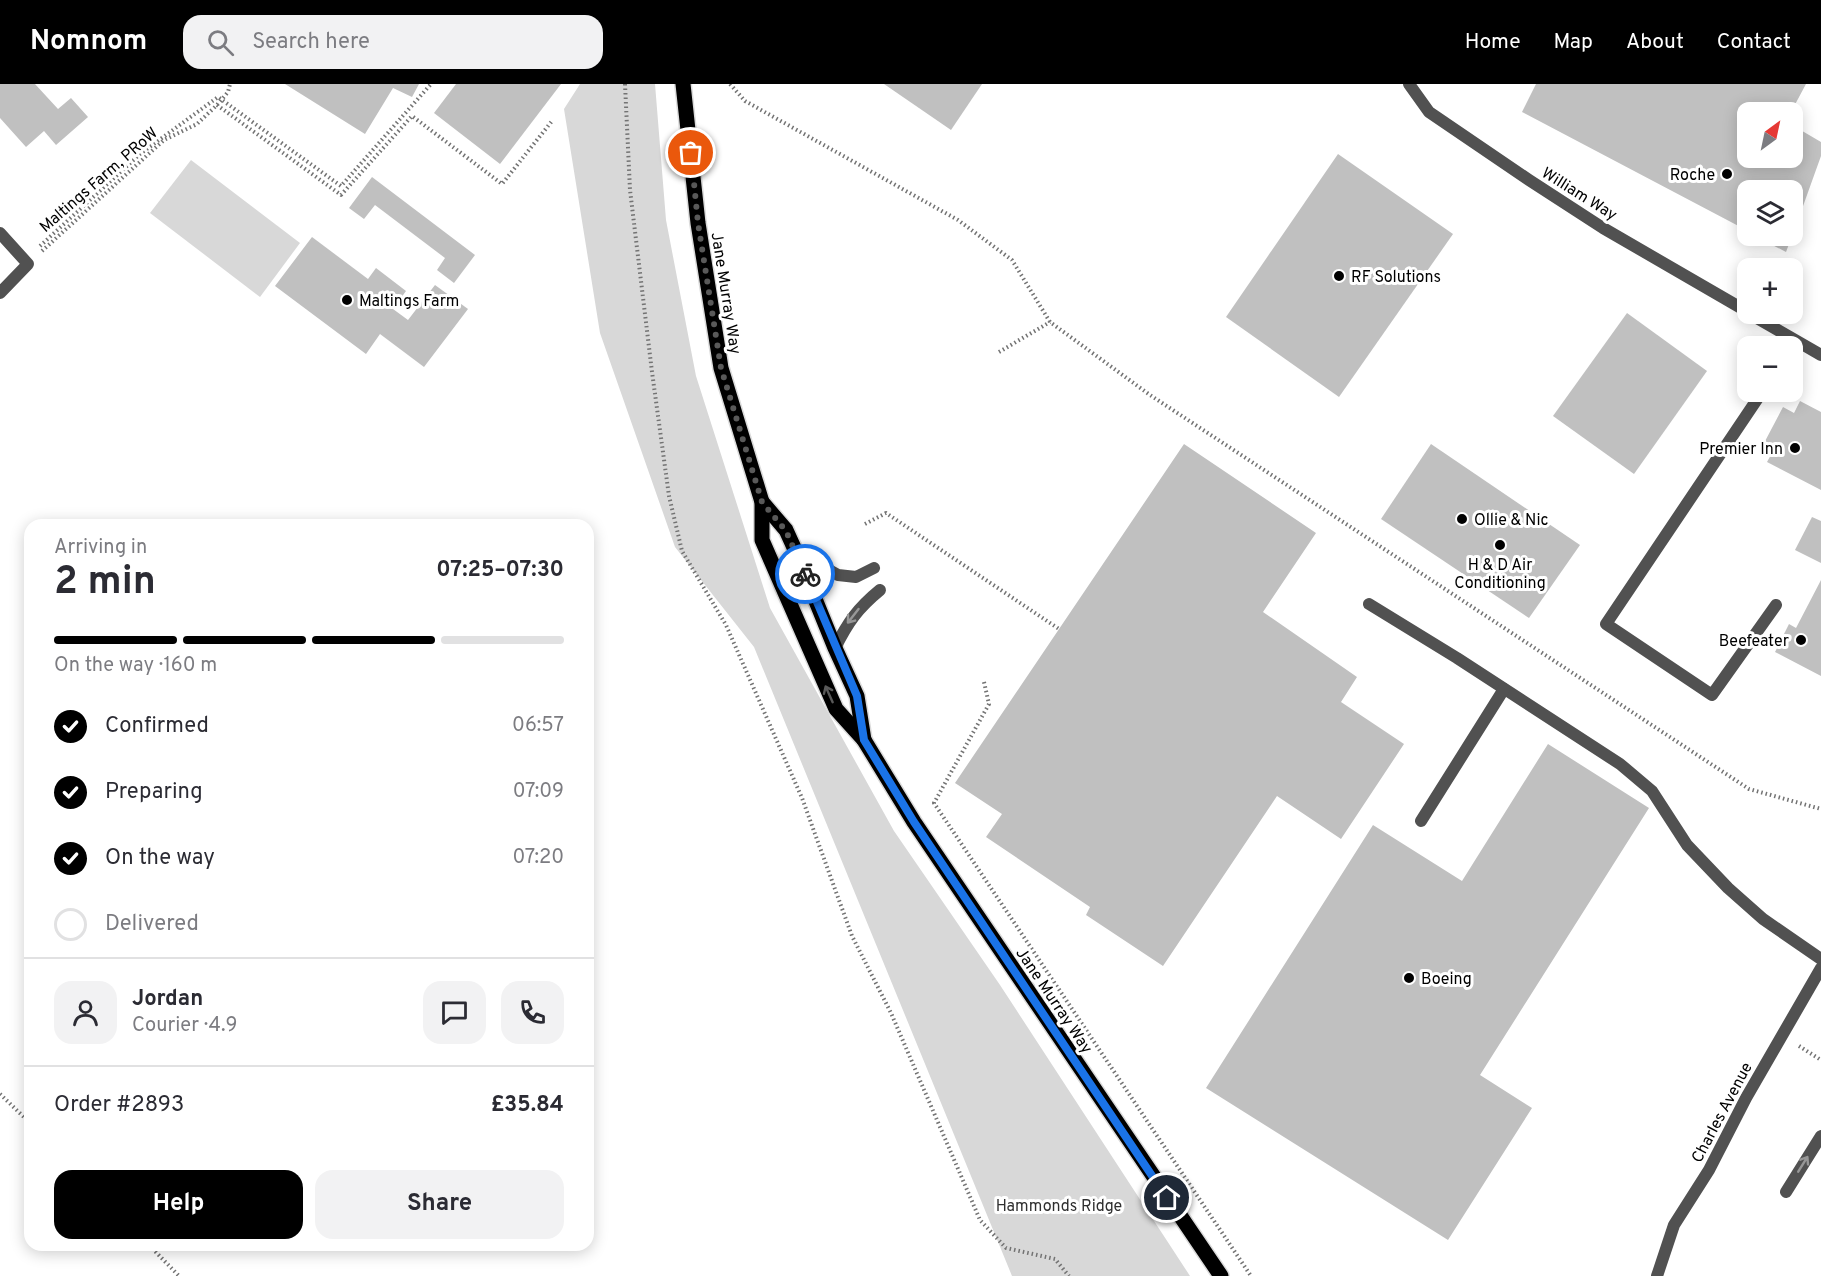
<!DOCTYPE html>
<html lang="en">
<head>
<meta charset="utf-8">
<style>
	body { margin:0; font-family:Overpass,sans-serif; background:#f2f2f3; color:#2b2b33; height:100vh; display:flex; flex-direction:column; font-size:22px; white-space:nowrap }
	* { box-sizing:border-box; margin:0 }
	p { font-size:20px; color:#7c7c81 }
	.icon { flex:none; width:33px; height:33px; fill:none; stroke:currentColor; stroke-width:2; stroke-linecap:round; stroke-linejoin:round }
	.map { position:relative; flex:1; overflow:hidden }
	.side { position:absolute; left:24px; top:435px; width:570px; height:732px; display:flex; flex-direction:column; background:#fff; border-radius:18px; box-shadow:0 3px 15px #0003 }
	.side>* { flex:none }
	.needle { width:39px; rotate:33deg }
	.tools { position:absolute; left:1737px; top:18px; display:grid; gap:12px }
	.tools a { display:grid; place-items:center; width:66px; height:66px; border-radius:12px; background:#fff; box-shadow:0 3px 15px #0003; font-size:30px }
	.pin { position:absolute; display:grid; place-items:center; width:51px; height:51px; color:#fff; margin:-26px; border:3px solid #fff; border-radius:50%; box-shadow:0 2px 6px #0007 }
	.courier { position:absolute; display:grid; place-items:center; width:60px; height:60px; margin:-30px; border:4px solid #1a73e8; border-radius:50%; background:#fff; color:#222; box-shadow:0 2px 8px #0007 }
	.overview em { font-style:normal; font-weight:700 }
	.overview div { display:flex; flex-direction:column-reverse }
	.overview { display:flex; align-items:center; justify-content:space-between; height:102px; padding:0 30px }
	h1 { font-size:39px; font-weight:700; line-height:45px }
	.bar { display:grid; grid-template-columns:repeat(4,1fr); gap:9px 6px; align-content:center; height:72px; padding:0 30px }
	.bar i { height:8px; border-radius:4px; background:#e1e1e2 }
	.bar .current { background:#000 }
	.bar p { grid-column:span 4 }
	.line { display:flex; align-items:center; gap:15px; padding:0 30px; border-top:2px solid #e1e1e2 }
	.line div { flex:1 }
	.round { display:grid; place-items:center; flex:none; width:63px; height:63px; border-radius:18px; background:#f2f2f3 }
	ol { padding:0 30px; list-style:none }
	li { display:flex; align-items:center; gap:18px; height:66px }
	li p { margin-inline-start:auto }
	li .icon { padding:6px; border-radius:50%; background:#000; color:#fff; stroke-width:4 }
	li:last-child { color:#7c7c81 }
	li i { width:33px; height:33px; border:3px solid #e1e1e2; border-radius:50% }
	.button { display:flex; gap:12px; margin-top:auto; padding:12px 30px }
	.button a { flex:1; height:69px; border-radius:18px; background:#000; color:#fff; font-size:24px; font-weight:700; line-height:69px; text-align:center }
	.button a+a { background:#f2f2f3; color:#2b2b33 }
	header { display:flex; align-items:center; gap:36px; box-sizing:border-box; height:84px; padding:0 30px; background:#000; color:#fff }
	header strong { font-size:28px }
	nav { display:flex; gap:33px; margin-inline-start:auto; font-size:21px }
	.search { width:420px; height:54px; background:#f2f2f3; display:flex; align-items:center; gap:15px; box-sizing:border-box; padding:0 21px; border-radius:18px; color:#7c7c81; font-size:22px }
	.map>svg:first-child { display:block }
</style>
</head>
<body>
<header>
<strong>Nomnom</strong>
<div class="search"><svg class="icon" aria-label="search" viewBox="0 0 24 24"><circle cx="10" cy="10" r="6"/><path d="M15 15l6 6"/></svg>Search here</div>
<nav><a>Home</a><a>Map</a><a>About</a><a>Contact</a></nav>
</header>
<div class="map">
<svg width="1821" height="1192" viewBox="0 0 1821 1192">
	<rect width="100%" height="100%" fill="#fff"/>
	<!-- green -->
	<g fill="#d8d8d8">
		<path d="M 580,0 L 655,0 L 666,136 L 696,292 L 770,524 L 894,747 L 1000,901 L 1190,1192 L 1012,1192 L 754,563 L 675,463 L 600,249 L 564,25 Z"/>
		<path d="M 191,76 L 300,159 L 260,213 L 150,129 Z"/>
	</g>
	<!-- building -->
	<g fill="#c0c0c0">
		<path d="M 0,0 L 35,0 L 58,25 L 71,14 L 88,33 L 56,61 L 44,47 L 26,63 L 0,34 Z"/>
		<path d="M 285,0 L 419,0 L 412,13 L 393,4 L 365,50 Z"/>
		<path d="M 456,0 L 561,0 L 500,80 L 434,29 Z"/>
		<path d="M 884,0 L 982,0 L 951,46 Z"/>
		<path d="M 1536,0 L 1806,0 L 1791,28 L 1748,28 L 1748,74 L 1792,74 L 1792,41 L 1821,58 L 1821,72 L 1793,150 L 1792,106 L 1748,106 L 1748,147 L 1522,28 Z"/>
		<path d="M 1338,70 L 1453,150 L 1339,313 L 1226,233 Z"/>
		<path d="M 372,93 L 475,171 L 454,199 L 437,186 L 445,174 L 375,121 L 364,135 L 349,124 Z"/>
		<path d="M 1755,152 L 1792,152 L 1786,168 Z"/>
		<path d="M 312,153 L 368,195 L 376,184 L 406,207 L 393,225 L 408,236 L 435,201 L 468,225 L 424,283 L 380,250 L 366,270 L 275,202 Z"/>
		<path d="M 1627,229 L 1707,287 L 1634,390 L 1553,332 Z"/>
		<path d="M 1800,317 L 1821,328 L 1821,406 L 1767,378 L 1773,367 L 1763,361 L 1783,323 L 1794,329 Z"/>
		<path d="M 1184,360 L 1316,449 L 1263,528 L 1357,593 L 1341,618 L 1404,660 L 1341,755 L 1277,712 L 1163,882 L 1086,831 L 1090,823 L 986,753 L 1002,730 L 955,699 Z"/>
		<path d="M 1431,360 L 1580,461 L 1529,534 L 1381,435 Z"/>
		<path d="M 1812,433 L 1821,437 L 1821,479 L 1795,466 Z"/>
		<path d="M 1821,496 L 1821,592 L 1775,568 L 1789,540 L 1796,544 Z"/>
		<path d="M 1548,660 L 1649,724 L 1480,991 L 1532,1024 L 1448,1156 L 1206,1004 L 1373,741 L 1462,797 Z"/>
	</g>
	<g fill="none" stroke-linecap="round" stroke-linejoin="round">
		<!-- primary casing -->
		<g stroke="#dbdbdb" stroke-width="18">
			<g id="primary">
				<path d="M 683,0 L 698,139 L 721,284 L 762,418 L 762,456 L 836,625 L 864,656 L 914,738 L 1221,1192"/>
				<path d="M 762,418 L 786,446 L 796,468 L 835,564 L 857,612 L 864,656"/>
			</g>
		</g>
		<!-- path -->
		<g stroke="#737373" stroke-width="4" stroke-dasharray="1.5 3" stroke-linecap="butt">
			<path d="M 625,0 L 630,106 L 652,288 L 669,412 L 682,467 L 726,541 L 802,714 L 852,852 L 891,929 L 980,1136 L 1006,1164 L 1055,1175 L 1069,1192"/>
			<path d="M 730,0 L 745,17 L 958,136 L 1012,176 L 1050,238 L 1150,311 L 1749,705 L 1821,725"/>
			<path d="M 217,21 L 341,111 L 412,32 L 502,100 L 552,37"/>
			<path d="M 40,162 L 140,70 L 218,13 L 341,102 L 431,0"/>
			<path d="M 42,167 L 164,56 L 197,40 L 217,21 L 228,8 L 230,0"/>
			<path d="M 999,268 L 1050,238"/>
			<path d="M 865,440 L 886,429 L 1059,545"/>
			<path d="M 984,598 L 989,620 L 934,719 L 1251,1192"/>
			<path d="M 1799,962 L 1821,976"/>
			<path d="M 0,1010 L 30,1039"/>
			<path d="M 149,1161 L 179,1192"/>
		</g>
		<!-- lane -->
		<g stroke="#515151" stroke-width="12">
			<path d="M 1409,0 L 1429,28 L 1529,96 L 1603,144 L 1748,228"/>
			<path d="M 1750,230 L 1821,271"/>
			<path d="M 1762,308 L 1606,540 L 1712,611 L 1776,521"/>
			<path d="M 796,468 L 838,491 L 856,493 L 874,484"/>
			<path d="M 1369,520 L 1457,574 L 1620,680 L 1652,707 L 1687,761 L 1728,804 L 1763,835 L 1821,875"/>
			<path d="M 835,564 C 848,538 858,524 880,506"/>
			<path d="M 1421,737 L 1504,605"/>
			<path d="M 1786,1108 L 1821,1052"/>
		</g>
		<!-- street -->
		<g stroke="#515151" stroke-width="12">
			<path d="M 0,149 L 28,180 L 0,209"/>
			<path d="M 1657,1192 L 1674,1141 L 1709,1086 L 1746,1014 L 1821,884"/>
		</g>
		<!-- primary -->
		<use href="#primary" stroke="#000" stroke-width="15"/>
	</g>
	<!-- one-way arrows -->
	<defs><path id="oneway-shaft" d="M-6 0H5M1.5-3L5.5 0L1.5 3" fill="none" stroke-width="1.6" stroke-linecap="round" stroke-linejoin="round" transform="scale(1.5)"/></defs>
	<g stroke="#979797">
		<use href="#oneway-shaft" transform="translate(853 532) rotate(128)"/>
		<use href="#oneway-shaft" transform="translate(1803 1080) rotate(-58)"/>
	</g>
	<use stroke="#595959" href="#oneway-shaft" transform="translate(829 610) rotate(-114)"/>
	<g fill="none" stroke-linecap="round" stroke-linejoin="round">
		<!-- done -->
		<path stroke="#595959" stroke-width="6" stroke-dasharray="0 10.8" d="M 691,69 L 698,139 L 721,284 L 762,418 L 786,447 L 805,490"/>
		<!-- route -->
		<path stroke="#1a73e8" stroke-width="8" d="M 805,490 L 857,612 L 864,656 L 914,738 L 1167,1114"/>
	</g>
	<!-- markers -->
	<g fill="#000" stroke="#fff" stroke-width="2">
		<circle cx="1727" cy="90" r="6"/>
		<circle cx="1339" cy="192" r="6"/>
		<circle cx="347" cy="216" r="6"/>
		<circle cx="1795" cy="364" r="6"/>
		<circle cx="1462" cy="435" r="6"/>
		<circle cx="1500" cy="461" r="6"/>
		<circle cx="1801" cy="556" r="6"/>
		<circle cx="1409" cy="894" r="6"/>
	</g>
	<g text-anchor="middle" stroke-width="6" stroke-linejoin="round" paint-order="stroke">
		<!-- poi labels -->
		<g font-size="16" fill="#000" stroke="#fff" text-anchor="start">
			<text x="1715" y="96" text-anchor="end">Roche</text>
			<text x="1351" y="198">RF Solutions</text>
			<text x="359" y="222">Maltings Farm</text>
			<text x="1783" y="370" text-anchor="end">Premier Inn</text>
			<text x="1474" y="441">Ollie &amp; Nic</text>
			<text x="1500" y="486" text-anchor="middle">H &amp; D Air<tspan x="1500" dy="18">Conditioning</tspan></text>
			<text x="1789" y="562" text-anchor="end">Beefeater</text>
			<text x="1421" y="900">Boeing</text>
		</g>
		<!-- street labels -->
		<g font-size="16" fill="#000" stroke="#fff">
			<text transform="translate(98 95) rotate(-41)" y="6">Maltings Farm, PRoW</text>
			<text transform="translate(1580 109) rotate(32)" y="6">William Way</text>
			<text transform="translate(727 209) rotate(81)" y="6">Jane Murray Way</text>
			<text transform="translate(1055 916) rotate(56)" y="6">Jane Murray Way</text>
			<text transform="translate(1721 1028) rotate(-62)" y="6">Charles Avenue</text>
		</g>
		<!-- park labels -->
		<g font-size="16" fill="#2f2f2f" stroke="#fff">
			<text x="1059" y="1127">Hammonds Ridge</text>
		</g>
	</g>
</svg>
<div class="tools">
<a><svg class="needle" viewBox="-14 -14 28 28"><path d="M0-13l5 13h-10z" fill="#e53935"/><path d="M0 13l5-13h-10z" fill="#7c7c81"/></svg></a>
<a><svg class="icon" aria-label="layers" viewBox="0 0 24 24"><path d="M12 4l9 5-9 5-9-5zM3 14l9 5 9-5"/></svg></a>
<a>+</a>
<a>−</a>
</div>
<div class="pin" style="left:691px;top:69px;background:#ea580c"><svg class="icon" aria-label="bag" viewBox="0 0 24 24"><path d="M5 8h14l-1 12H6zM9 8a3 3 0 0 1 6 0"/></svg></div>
<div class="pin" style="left:1167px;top:1114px;background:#1f2937"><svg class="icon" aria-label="home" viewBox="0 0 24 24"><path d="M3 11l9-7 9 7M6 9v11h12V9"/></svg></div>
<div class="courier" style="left:805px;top:490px"><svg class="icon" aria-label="bike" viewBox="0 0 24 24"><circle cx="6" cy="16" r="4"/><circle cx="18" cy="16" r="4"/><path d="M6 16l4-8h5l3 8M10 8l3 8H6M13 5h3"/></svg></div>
<section class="side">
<div class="overview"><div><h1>2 min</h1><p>Arriving in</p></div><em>07:25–07:30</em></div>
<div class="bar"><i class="current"></i><i class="current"></i><i class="current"></i><i></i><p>On the way · 160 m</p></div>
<ol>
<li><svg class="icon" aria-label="check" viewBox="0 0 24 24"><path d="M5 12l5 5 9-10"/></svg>Confirmed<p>06:57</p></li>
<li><svg class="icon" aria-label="check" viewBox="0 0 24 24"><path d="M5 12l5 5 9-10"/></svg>Preparing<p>07:09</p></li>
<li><svg class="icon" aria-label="check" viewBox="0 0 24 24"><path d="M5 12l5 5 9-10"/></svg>On the way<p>07:20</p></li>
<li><i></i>Delivered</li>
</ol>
<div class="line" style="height:108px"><a class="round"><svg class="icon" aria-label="person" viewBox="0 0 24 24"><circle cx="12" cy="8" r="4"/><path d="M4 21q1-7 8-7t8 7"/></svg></a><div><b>Jordan</b><p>Courier · 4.9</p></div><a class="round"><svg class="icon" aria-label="chat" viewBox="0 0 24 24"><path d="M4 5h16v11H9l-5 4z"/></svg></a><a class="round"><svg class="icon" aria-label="phone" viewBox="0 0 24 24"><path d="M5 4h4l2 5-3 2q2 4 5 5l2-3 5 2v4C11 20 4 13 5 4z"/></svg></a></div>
<div class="line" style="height:78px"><div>Order #2893</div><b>£35.84</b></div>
<div class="button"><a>Help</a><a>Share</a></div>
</section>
</div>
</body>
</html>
